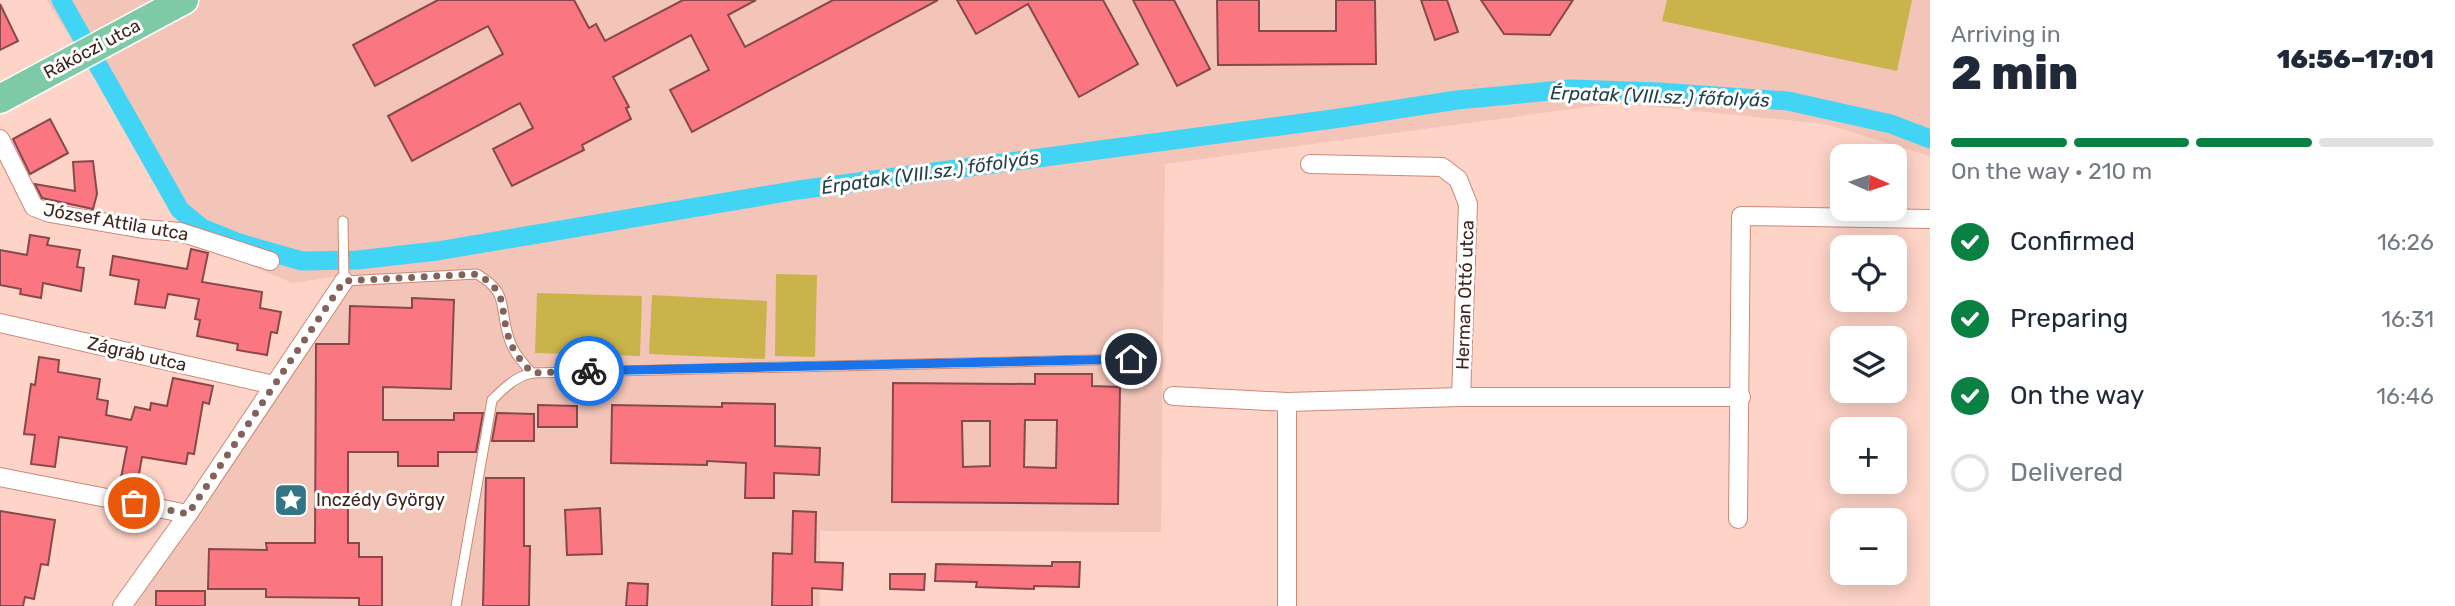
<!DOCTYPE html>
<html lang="en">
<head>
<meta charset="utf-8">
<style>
	body { margin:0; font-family:Rubik,sans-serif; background:#f2f2f3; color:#1f2937; height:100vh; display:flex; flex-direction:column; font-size:26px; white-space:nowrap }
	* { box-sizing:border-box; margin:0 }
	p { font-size:23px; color:#747a83 }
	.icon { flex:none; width:38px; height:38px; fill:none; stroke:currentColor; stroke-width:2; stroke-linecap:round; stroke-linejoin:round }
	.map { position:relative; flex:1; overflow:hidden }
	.side { display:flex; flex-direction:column; background:#fff; width:525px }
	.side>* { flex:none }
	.needle { width:46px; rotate:93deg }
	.tools { position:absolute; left:1830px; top:144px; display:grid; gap:14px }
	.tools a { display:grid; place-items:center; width:77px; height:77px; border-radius:14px; background:#fff; box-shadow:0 4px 18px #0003; font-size:35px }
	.pin { position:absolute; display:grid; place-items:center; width:60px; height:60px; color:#fff; margin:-30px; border:4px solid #fff; border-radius:50%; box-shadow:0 2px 7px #0007 }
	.courier { position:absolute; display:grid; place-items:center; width:70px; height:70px; margin:-35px; border:5px solid #1a73e8; border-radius:50%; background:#fff; color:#222; box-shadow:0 2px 9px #0007 }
	.head em { font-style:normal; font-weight:800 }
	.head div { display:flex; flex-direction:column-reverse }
	.head { display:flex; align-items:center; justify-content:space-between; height:119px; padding:0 21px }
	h1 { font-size:46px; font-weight:800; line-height:52px }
	.bar { display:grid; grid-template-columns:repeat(4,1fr); gap:10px 7px; align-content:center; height:84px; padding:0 21px }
	.bar i { height:9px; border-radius:5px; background:#e0e1e3 }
	.bar .active { background:#0b8043 }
	.bar p { grid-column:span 4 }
	ol { padding:0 21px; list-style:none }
	li { display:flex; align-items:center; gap:21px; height:77px }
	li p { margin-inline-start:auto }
	li .icon { padding:7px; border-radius:50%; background:#0b8043; color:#fff; stroke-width:4 }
	li:last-child { color:#747a83 }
	li i { width:38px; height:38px; border:4px solid #e0e1e3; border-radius:50% }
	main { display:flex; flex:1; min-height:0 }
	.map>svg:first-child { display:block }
</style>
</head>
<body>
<main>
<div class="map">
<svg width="1930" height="606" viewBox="0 0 1930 606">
	<rect width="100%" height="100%" fill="#ffd4c8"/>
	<!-- built -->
	<path fill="#f3c5b8" d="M 47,0 L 1930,0 L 1930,156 L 1825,124 L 1617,103 L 1165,164 L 1161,532 L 820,531 L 820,606 L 135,606 L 355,274 L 292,283 L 194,242 Z"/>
	<!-- green -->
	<g fill="#cab34a">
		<path d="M 1667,0 L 1912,0 L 1897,71 L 1662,21 Z"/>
		<path d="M 776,274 L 817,275 L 815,357 L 775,356 Z"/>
		<path d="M 537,293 L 642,296 L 640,356 L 535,353 Z"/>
		<path d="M 652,295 L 767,301 L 765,359 L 649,354 Z"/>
	</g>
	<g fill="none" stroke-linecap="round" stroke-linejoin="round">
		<!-- canal -->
		<path stroke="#41d4f5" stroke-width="19" d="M 61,0 L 180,210 L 202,228 L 239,243 L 302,261 L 358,260 L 437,251 L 798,190 L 1340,118 L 1457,100 L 1571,89 L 1659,92 L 1788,101 L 1891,124 L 1930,139"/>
	</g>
	<!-- building -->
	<g fill="#fa7782" stroke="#87484c" stroke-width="2" fill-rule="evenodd">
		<path d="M 438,0 L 574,0 L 589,28 L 596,24 L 605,41 L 683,0 L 756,0 L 728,15 L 745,47 L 833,0 L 938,0 L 692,132 L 670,90 L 709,70 L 691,35 L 613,77 L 629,107 L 626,108 L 631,119 L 582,145 L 584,150 L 512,186 L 493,149 L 533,128 L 520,103 L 412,161 L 388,116 L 503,54 L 488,26 L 375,86 L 353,45 Z"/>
		<path d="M 957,0 L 1103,0 L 1138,64 L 1079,97 L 1028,4 L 976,34 Z"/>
		<path d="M 1133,0 L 1174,0 L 1210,69 L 1177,86 Z"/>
		<path d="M 1217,0 L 1259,0 L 1259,31 L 1336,31 L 1336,0 L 1375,0 L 1376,64 L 1218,65 Z"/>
		<path d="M 1421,0 L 1447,0 L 1458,32 L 1435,40 Z"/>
		<path d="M 1481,0 L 1573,0 L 1550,35 L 1504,34 Z"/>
		<path d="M 0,4 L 18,41 L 0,50 Z"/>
		<path d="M 50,119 L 68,153 L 30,174 L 13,139 Z"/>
		<path d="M 93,161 L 97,194 L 93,209 L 42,198 L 35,184 L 75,191 L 73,162 Z"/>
		<path d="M 30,235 L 49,238 L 47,245 L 80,250 L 77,267 L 84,268 L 81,291 L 43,283 L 41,298 L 20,294 L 21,289 L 0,285 L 0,250 L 27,255 Z"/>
		<path d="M 191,249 L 208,253 L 202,282 L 262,292 L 260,308 L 281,312 L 277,333 L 271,332 L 267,355 L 237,350 L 238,344 L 197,336 L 200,320 L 195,319 L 199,299 L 168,294 L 165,308 L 135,304 L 139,280 L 110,275 L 113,256 L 187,269 Z"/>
		<path d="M 412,298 L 454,300 L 451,389 L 383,387 L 383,420 L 454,420 L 454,413 L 483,413 L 476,452 L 438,452 L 438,466 L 398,466 L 398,452 L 348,452 L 348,543 L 359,543 L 359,557 L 382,557 L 382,606 L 359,606 L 359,598 L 266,597 L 266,589 L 208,589 L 209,549 L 267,550 L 266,543 L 315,543 L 316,344 L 349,344 L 350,306 L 412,308 Z"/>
		<path d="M 39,357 L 59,360 L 58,372 L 100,379 L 97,399 L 108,401 L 106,415 L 131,420 L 135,407 L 150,410 L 151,403 L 167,406 L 173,378 L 213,386 L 209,404 L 203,402 L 194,454 L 188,453 L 186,464 L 142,457 L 136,491 L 119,488 L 127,447 L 59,437 L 55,467 L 31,464 L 35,435 L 24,434 L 31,384 L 35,385 Z"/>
		<path d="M 1035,374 L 1092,374 L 1092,386 L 1120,387 L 1118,504 L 892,502 L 893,383 L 1035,384 ZM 1025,420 L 1057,420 L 1056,468 L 1024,467 ZM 962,421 L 990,421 L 990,466 L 963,467 Z"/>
		<path d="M 722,403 L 775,404 L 775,446 L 820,448 L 819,475 L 774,473 L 774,498 L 745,498 L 746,463 L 707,461 L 707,465 L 611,463 L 612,405 L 722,407 Z"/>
		<path d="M 538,405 L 577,406 L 577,427 L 538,427 Z"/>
		<path d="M 497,413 L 534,414 L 534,441 L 492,441 Z"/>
		<path d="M 486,478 L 524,478 L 524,546 L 530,546 L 529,606 L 483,606 Z"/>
		<path d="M 600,508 L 602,554 L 567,555 L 565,510 Z"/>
		<path d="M 0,511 L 55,520 L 48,565 L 41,564 L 34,599 L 25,597 L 23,606 L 0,606 Z"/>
		<path d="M 793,511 L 816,512 L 815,562 L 843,563 L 842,590 L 812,588 L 812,606 L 772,606 L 773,553 L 792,554 Z"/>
		<path d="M 1052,562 L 1080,562 L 1079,587 L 1034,586 L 1034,589 L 976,587 L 977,582 L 935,581 L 936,564 L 1052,566 Z"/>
		<path d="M 890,574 L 925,574 L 924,590 L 890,589 Z"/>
		<path d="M 628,583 L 648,584 L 647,606 L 626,606 Z"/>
		<rect x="156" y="591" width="49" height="15"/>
	</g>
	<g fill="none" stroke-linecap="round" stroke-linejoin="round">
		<!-- service casing -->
		<g stroke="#ca8976" stroke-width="11">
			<g id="service">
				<path d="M 343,221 L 344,281 L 477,274 C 509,293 499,305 508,335 C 512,351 521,361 532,373 L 1131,359"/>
				<path d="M 456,606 L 492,400 C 504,388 515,377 532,373"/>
			</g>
		</g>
		<!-- minor casing -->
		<g stroke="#ca8976" stroke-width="20">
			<g id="minor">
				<path d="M 0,139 L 34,207 L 50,213 L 143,229 L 180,232 L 270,261"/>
				<path d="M 1310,164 L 1442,167 L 1458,179 L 1468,204 L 1461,397"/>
				<path d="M 0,323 L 274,385"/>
				<path d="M 1173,396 L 1287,402"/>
				<path d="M 0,477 L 188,514"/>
				<path d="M 1738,519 L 1741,216 L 1930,219"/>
				<path d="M 122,606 L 188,514 L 344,281"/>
				<path d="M 1287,606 L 1287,402 L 1461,397 L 1741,397"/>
			</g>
		</g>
		<!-- primary casing -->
		<g stroke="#fff" stroke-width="31">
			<path id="primary" d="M 0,99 L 184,0"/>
		</g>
		<!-- service -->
		<use href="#service" stroke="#fff" stroke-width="9"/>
		<!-- minor -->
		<use href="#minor" stroke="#fff" stroke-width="18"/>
		<!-- primary -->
		<use href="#primary" stroke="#7fcaa6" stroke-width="28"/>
	</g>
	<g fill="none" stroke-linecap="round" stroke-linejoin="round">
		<!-- done -->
		<path stroke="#826259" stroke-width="7" stroke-dasharray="0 12.6" d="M 134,503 L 188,514 L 344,281 L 477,274 C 509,293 499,305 508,335 C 512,351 521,361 532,373 L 589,371"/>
		<!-- route -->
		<path stroke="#1a73e8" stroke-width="9" d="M 589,371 L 1131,359"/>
	</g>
	<!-- icons -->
	<defs>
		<g id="sight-square" transform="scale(1.75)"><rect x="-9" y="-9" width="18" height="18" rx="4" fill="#327586" stroke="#fff"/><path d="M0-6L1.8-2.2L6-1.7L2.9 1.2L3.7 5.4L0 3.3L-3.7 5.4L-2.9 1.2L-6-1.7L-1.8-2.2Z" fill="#fff"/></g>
	</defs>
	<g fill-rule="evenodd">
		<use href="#sight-square" x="291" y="500"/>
	</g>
	<g text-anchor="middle" stroke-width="6" stroke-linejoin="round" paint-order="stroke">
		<!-- street labels -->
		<g font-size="18" fill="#3f251d" stroke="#fff">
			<text transform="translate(92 49) rotate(-28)" y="6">Rákóczi utca</text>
			<text transform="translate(116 222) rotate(10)" y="6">József Attila utca</text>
			<text transform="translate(1465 295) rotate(-88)" y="6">Herman Ottó utca</text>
			<text transform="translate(137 354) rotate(13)" y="6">Zágráb utca</text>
		</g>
		<!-- poi labels -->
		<g font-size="18" fill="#3f251d" stroke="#fff" text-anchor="start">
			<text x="316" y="506">Inczédy György</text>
		</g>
		<!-- water labels -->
		<g font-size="19" font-style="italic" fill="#24424a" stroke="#fff">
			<text transform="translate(1660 96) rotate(2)" y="7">Érpatak (VIII.sz.) főfolyás</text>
			<text transform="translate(930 172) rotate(-8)" y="7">Érpatak (VIII.sz.) főfolyás</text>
		</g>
	</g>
</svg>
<div class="tools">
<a><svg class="needle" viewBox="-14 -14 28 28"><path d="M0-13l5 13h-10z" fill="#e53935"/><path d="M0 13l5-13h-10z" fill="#747a83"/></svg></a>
<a><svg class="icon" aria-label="locate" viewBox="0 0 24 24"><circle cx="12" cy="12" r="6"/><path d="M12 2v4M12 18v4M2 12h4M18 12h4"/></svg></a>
<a><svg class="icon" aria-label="layers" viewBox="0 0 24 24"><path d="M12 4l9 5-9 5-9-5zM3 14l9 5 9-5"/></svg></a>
<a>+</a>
<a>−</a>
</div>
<div class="pin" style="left:134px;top:503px;background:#ea580c"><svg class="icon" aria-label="bag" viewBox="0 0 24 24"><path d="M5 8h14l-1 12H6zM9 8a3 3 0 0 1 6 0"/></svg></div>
<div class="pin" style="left:1131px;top:359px;background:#1f2937"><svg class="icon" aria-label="home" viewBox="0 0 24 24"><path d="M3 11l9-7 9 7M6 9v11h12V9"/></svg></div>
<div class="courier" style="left:589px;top:371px"><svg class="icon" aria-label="bike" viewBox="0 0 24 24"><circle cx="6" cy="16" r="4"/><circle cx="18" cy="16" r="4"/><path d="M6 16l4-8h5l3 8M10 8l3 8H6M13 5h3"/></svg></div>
</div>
<section class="side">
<div class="head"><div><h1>2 min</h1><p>Arriving in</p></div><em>16:56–17:01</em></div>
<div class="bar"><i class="active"></i><i class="active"></i><i class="active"></i><i></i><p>On the way · 210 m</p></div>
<ol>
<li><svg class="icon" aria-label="check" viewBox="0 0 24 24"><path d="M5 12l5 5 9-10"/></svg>Confirmed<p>16:26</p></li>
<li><svg class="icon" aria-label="check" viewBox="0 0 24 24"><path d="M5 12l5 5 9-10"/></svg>Preparing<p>16:31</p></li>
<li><svg class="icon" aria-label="check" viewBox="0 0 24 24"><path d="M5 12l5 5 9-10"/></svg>On the way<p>16:46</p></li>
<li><i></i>Delivered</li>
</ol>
</section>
</main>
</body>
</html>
